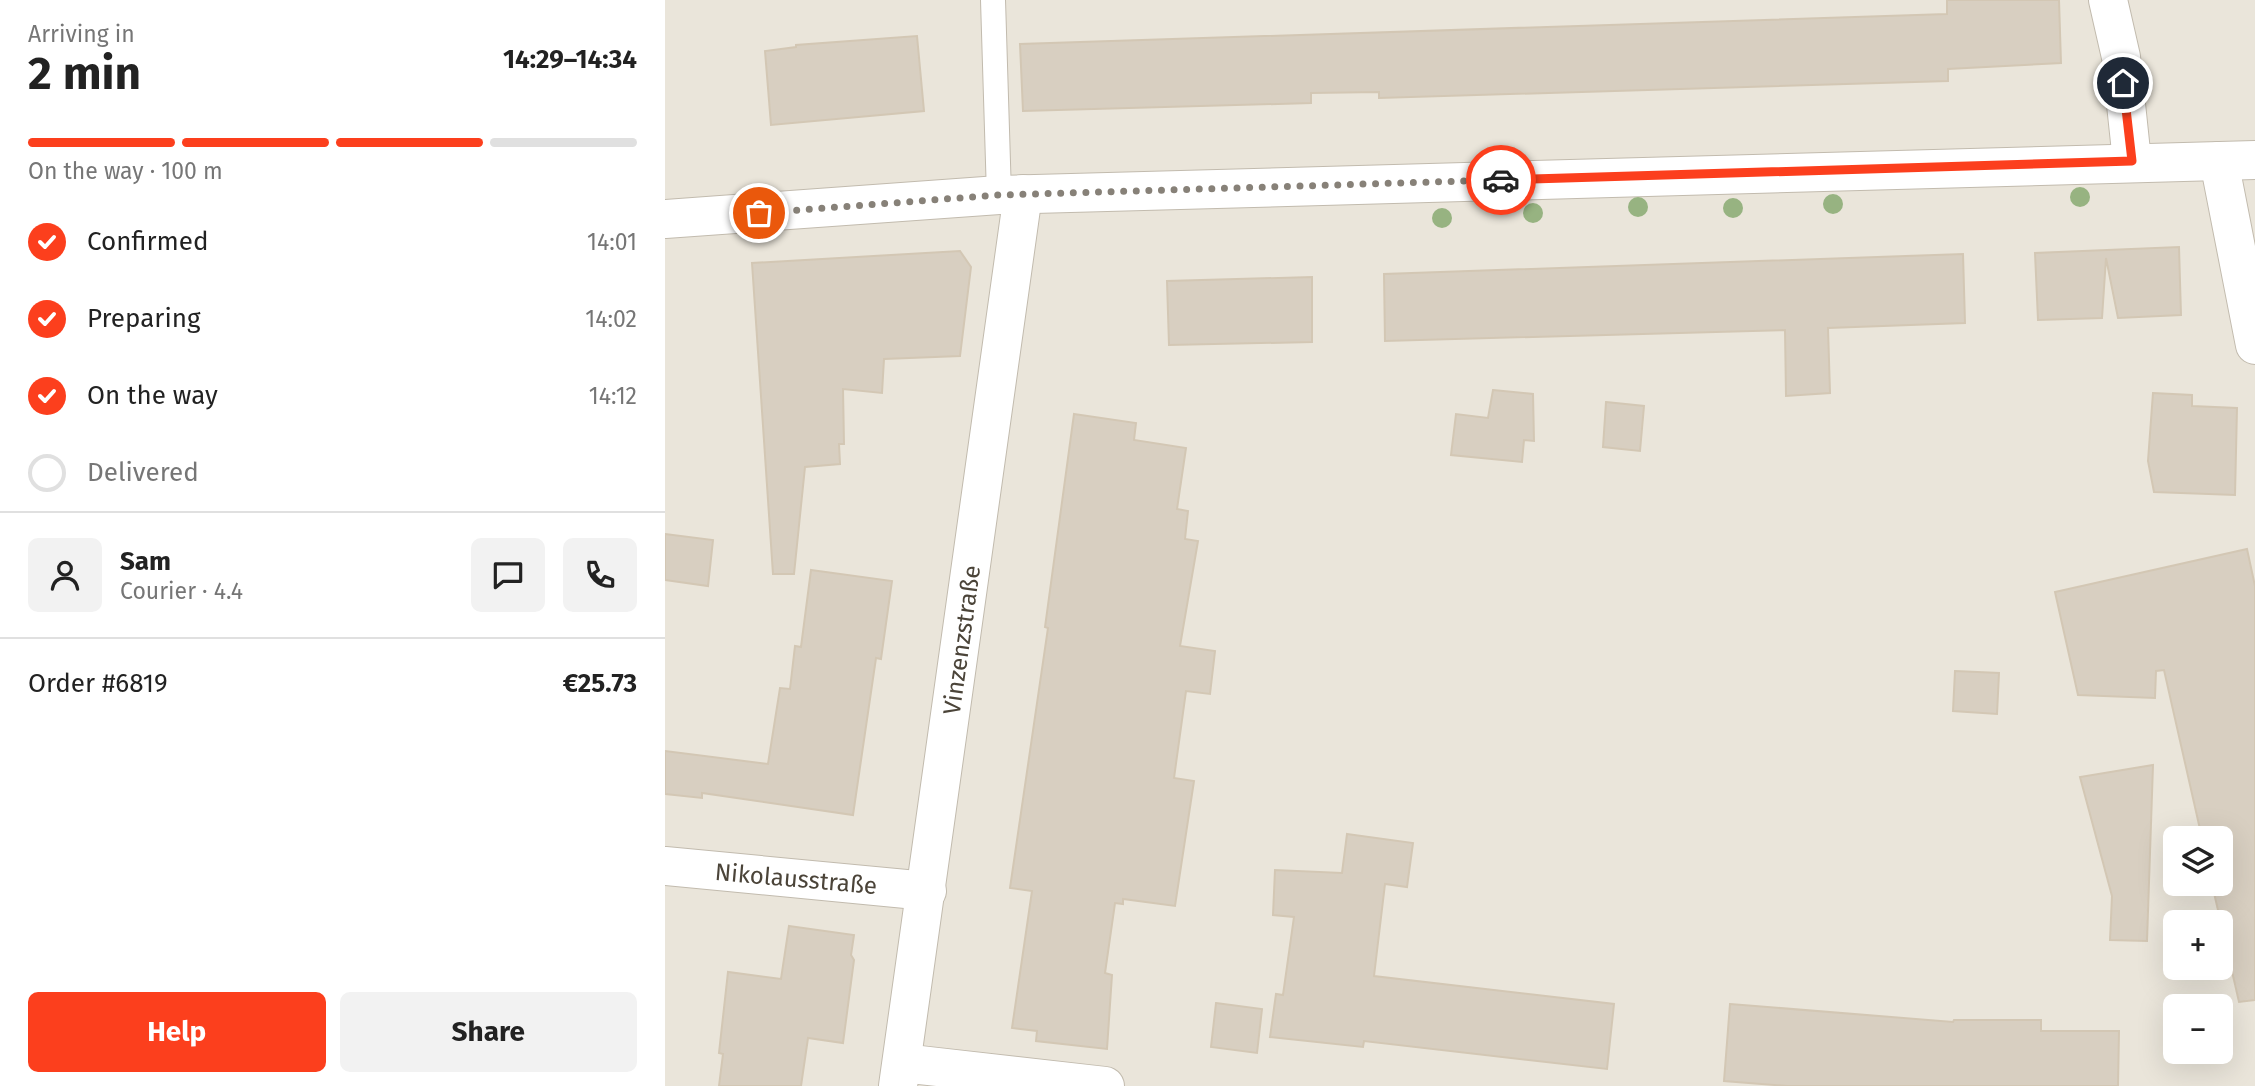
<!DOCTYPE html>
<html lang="en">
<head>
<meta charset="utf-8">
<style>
	body { margin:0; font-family:"Fira Sans",sans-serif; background:#f2f2f2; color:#222; height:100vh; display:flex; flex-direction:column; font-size:26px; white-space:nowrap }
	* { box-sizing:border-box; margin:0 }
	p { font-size:23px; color:#767676 }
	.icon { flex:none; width:38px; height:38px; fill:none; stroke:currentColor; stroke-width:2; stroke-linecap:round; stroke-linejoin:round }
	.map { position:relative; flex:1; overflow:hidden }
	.details { display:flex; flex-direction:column; background:#fff; width:665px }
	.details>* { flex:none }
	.fabs { position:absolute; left:1498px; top:826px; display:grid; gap:14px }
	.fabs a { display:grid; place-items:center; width:70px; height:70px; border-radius:10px; background:#fff; box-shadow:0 7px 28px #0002; font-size:35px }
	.pin { position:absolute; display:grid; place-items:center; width:60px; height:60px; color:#fff; margin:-30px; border:4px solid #fff; border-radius:50%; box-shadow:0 2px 7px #0007 }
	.courier { position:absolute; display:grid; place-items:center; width:70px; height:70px; margin:-35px; border:5px solid #fc3f1d; border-radius:50%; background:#fff; color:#222; box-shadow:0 2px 9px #0007 }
	.summary em { font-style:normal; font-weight:700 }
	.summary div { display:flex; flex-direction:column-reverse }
	.summary { display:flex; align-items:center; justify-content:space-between; height:119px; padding:0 28px }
	h1 { font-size:46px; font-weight:700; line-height:52px }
	.bar { display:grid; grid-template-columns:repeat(4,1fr); gap:10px 7px; align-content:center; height:84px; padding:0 28px }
	.bar i { height:9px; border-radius:5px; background:#e0e0e0 }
	.bar .on { background:#fc3f1d }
	.bar p { grid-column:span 4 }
	.line { display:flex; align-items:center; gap:18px; padding:0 28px; border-top:2px solid #e0e0e0 }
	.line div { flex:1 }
	.round { display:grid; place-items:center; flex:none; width:74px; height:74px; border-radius:10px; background:#f2f2f2 }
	ol { padding:0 28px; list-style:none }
	li { display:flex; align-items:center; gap:21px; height:77px }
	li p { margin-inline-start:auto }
	li .icon { padding:7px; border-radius:50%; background:#fc3f1d; color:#fff; stroke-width:4 }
	li:last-child { color:#767676 }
	li i { width:38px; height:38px; border:4px solid #e0e0e0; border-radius:50% }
	.cta { display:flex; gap:14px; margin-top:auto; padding:14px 28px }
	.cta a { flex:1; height:80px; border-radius:10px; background:#fc3f1d; color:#fff; font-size:28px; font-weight:700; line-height:80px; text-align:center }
	.cta a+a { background:#f2f2f2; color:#222 }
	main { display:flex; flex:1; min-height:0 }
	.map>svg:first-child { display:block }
</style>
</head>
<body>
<main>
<section class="details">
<div class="summary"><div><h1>2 min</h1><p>Arriving in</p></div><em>14:29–14:34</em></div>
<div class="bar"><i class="on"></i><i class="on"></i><i class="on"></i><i></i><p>On the way · 100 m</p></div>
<ol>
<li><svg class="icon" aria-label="check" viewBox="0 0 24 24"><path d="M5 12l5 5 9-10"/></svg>Confirmed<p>14:01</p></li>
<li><svg class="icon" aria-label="check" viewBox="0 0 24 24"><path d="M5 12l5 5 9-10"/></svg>Preparing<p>14:02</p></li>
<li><svg class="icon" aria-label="check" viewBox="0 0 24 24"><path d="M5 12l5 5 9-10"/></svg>On the way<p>14:12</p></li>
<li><i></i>Delivered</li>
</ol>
<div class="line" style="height:126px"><a class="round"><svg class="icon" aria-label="person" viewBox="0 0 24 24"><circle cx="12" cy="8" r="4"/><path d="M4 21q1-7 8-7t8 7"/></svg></a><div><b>Sam</b><p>Courier · 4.4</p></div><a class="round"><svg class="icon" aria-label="chat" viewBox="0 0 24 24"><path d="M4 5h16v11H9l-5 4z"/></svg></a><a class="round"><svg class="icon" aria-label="phone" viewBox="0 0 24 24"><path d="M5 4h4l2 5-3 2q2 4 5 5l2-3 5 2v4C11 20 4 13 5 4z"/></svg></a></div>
<div class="line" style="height:91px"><div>Order #6819</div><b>€25.73</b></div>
<div class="cta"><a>Help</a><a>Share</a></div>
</section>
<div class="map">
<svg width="1590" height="1086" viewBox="0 0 1590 1086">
	<rect width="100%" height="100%" fill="#f6f3ec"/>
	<!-- residential -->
	<path fill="#eae5da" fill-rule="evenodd" d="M 0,0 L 1590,0 L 1590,1086 L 0,1086 ZM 1510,838 L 1556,838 L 1556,884 L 1510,884 ZM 1510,922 L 1556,922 L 1556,968 L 1510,968 ZM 1510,1006 L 1556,1006 L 1556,1052 L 1510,1052 Z"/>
	<!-- building -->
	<g fill="#d8cfc1" stroke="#d3c7b4" stroke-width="2">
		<path d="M 1282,0 L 1394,0 L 1396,63 L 1283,69 L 1283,81 L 714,98 L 714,92 L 646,93 L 646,103 L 358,111 L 355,44 L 1282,14 Z"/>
		<path d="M 252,36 L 259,111 L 106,125 L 100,51 L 131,47 L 131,45 Z"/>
		<path d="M 1514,247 L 1516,315 L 1453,318 L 1441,258 L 1437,318 L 1373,320 L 1370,253 Z"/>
		<path d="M 295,251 L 306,267 L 295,356 L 219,359 L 217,393 L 178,389 L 179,444 L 174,444 L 175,464 L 140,467 L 129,574 L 108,574 L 87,263 Z"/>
		<path d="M 1298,254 L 1300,323 L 1163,328 L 1165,393 L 1121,396 L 1120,330 L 720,341 L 719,274 Z"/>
		<path d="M 647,277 L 647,342 L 504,345 L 502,281 Z"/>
		<path d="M 828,390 L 868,394 L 869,441 L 859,440 L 857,462 L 786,455 L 791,414 L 823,418 Z"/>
		<path d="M 1488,393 L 1527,395 L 1527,406 L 1572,408 L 1570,495 L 1489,492 L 1483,461 Z"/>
		<path d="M 941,402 L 979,406 L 975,451 L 938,447 Z"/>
		<path d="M 409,414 L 471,423 L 469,440 L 521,448 L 512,509 L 523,511 L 520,539 L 533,541 L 515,646 L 550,651 L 545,694 L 521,691 L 509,778 L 529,781 L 510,906 L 458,899 L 458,904 L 450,903 L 440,973 L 447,975 L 442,1049 L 371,1041 L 372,1031 L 347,1028 L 367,891 L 345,888 L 383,628 L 380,627 Z"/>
		<path d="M 0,534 L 48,540 L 43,586 L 0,580 Z"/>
		<path d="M 1582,549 L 1590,586 L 1590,1000 L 1574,1002 L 1547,884 L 1556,884 L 1556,838 L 1537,838 L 1499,670 L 1491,671 L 1490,698 L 1413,695 L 1390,592 Z"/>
		<path d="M 146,570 L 227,581 L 216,659 L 211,658 L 188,815 L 37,793 L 37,798 L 0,794 L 0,751 L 103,764 L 115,688 L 125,689 L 130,646 L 136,647 Z"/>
		<path d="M 1290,671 L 1334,673 L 1332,714 L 1288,711 Z"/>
		<path d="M 1488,765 L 1482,941 L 1445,940 L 1447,896 L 1415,777 Z"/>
		<path d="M 682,834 L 748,843 L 742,887 L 720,884 L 709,976 L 949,1004 L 942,1069 L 699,1041 L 698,1047 L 605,1037 L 611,994 L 618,995 L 629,917 L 608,915 L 610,870 L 677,873 Z"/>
		<path d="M 124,926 L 189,935 L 186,955 L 189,960 L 178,1043 L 143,1038 L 136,1086 L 54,1086 L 58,1054 L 54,1053 L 63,972 L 116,979 Z"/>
		<path d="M 551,1003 L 597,1009 L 592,1053 L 546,1047 Z"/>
		<path d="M 1065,1004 L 1288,1022 L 1289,1020 L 1376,1020 L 1376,1031 L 1454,1031 L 1453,1086 L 1122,1086 L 1059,1081 Z"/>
	</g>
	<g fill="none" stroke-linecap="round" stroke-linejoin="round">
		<!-- lane casing -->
		<g stroke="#c2bbae" stroke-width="26">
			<path id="lane" d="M 328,0 L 334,195"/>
		</g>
		<!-- street casing -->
		<g stroke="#c2bbae" stroke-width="40">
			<g id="street">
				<path d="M 1443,0 L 1456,57 L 1467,161"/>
				<path d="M 1554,161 L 1590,345"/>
				<path d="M 0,219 L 334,195 L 1590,160"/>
				<path d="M 0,866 L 262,891"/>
				<path d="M 237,1063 L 440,1086"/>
				<path d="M 233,1086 L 358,194"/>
			</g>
		</g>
		<!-- lane -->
		<use href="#lane" stroke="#fff" stroke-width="24"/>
		<!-- street -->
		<use href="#street" stroke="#fff" stroke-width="38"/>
	</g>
	<!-- trees -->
	<g fill="#97b381">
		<circle cx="1415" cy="197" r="10"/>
		<circle cx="1168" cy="204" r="10"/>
		<circle cx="973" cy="207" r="10"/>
		<circle cx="1068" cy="208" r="10"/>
		<circle cx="868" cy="213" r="10"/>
		<circle cx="777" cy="218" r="10"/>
	</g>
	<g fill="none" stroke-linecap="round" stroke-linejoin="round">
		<!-- done -->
		<path stroke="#878178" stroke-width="7" stroke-dasharray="0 12.6" d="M 94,213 L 334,195 L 836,180"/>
		<!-- route -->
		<path stroke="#fc3f1d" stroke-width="9" d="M 836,180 L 1467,161 L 1458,83"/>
	</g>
	<g text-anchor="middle" stroke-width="5" stroke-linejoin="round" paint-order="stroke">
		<!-- street labels -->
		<g font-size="24" fill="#4b4439" stroke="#fff">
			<text transform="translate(297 640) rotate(-82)" y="8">Vinzenzstraße</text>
			<text transform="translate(131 879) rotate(5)" y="8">Nikolausstraße</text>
		</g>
	</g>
</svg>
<div class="fabs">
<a><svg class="icon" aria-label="layers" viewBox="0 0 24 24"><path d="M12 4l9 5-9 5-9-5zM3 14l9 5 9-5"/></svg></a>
<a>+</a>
<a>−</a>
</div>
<div class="pin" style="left:94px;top:213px;background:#ea580c"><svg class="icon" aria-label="bag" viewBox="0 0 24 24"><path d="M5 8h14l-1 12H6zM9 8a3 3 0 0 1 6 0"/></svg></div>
<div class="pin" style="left:1458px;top:83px;background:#1f2937"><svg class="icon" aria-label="home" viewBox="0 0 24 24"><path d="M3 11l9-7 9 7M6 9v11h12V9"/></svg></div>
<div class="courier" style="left:836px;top:180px"><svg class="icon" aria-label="car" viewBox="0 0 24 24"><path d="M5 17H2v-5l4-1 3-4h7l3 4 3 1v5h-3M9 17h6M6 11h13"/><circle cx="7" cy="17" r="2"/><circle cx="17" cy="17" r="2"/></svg></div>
</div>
</main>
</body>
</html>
